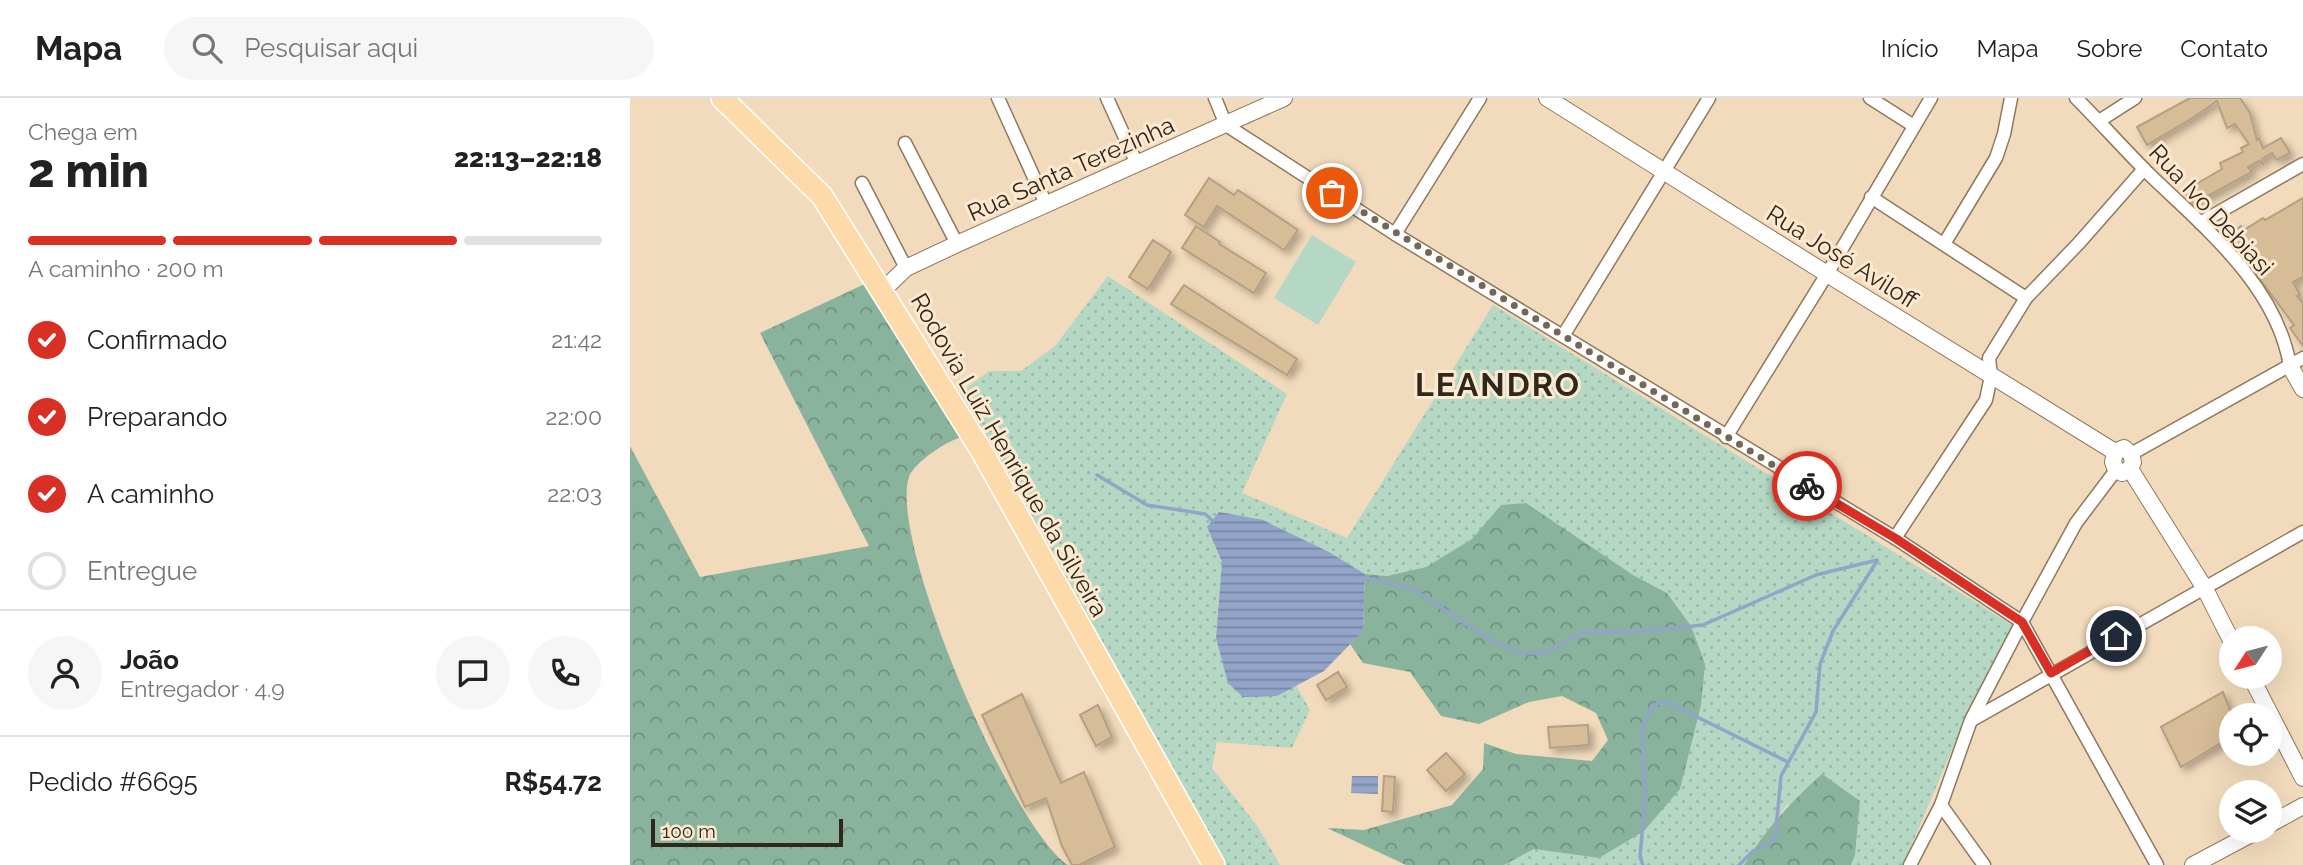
<!DOCTYPE html>
<html lang="pt">
<head>
<meta charset="utf-8">
<style>
	body { margin:0; font-family:Raleway,sans-serif; background:#f6f6f6; color:#222; height:100vh; display:flex; flex-direction:column; font-size:26px; white-space:nowrap }
	* { box-sizing:border-box; margin:0 }
	p { font-size:23px; color:#767676 }
	.icon { flex:none; width:38px; height:38px; fill:none; stroke:currentColor; stroke-width:2; stroke-linecap:round; stroke-linejoin:round }
	.map { position:relative; flex:1; overflow:hidden }
	.drawer { display:flex; flex-direction:column; background:#fff; width:630px }
	.drawer>* { flex:none }
	.needle { width:46px; rotate:234deg }
	.controls { position:absolute; left:1589px; top:528px; display:grid; gap:14px }
	.controls a { display:grid; place-items:center; width:63px; height:63px; border-radius:50%; background:#fff; box-shadow:0 7px 28px #0002; font-size:35px }
	.scale { position:absolute; left:21px; bottom:18px; width:192px; box-sizing:border-box; padding-left:7px; border:4px solid #31281d; border-top:0; font-size:19px; line-height:24px; white-space:nowrap; color:#31281d; -webkit-text-stroke:5px #fce9d0; paint-order:stroke }
	.pin { position:absolute; display:grid; place-items:center; width:60px; height:60px; color:#fff; margin:-30px; border:4px solid #fff; border-radius:50%; box-shadow:0 2px 7px #0007 }
	.courier { position:absolute; display:grid; place-items:center; width:70px; height:70px; margin:-35px; border:5px solid #d93025; border-radius:50%; background:#fff; color:#222; box-shadow:0 2px 9px #0007 }
	.overview em { font-style:normal; font-weight:800 }
	.overview div { display:flex; flex-direction:column-reverse }
	.overview { display:flex; align-items:center; justify-content:space-between; height:119px; padding:0 28px }
	h1 { font-size:46px; font-weight:800; line-height:52px }
	.bar { display:grid; grid-template-columns:repeat(4,1fr); gap:10px 7px; align-content:center; height:84px; padding:0 28px }
	.bar i { height:9px; border-radius:5px; background:#e0e0e0 }
	.bar .current { background:#d93025 }
	.bar p { grid-column:span 4 }
	.line { display:flex; align-items:center; gap:18px; padding:0 28px; border-top:2px solid #e0e0e0 }
	.line div { flex:1 }
	.round { display:grid; place-items:center; flex:none; width:74px; height:74px; border-radius:37px; background:#f6f6f6 }
	ol { padding:0 28px; list-style:none }
	li { display:flex; align-items:center; gap:21px; height:77px }
	li p { margin-inline-start:auto }
	li .icon { padding:7px; border-radius:50%; background:#d93025; color:#fff; stroke-width:4 }
	li:last-child { color:#767676 }
	li i { width:38px; height:38px; border:4px solid #e0e0e0; border-radius:50% }
	header { display:flex; align-items:center; gap:42px; box-sizing:border-box; height:98px; padding:0 35px; background:#fff; border-bottom:2px solid #e0e0e0 }
	header strong { font-size:33px }
	nav { display:flex; gap:38px; margin-inline-start:auto; font-size:24px }
	.search { width:490px; height:63px; background:#f6f6f6; display:flex; align-items:center; gap:18px; box-sizing:border-box; padding:0 24px; border-radius:38px; color:#767676; font-size:26px }
	main { display:flex; flex:1; min-height:0 }
	.map>svg:first-child { display:block }
</style>
</head>
<body>
<header>
<strong>Mapa</strong>
<div class="search"><svg class="icon" aria-label="search" viewBox="0 0 24 24"><circle cx="10" cy="10" r="6"/><path d="M15 15l6 6"/></svg>Pesquisar aqui</div>
<nav><a>Início</a><a>Mapa</a><a>Sobre</a><a>Contato</a></nav>
</header>
<main>
<section class="drawer">
<div class="overview"><div><h1>2 min</h1><p>Chega em</p></div><em>22:13–22:18</em></div>
<div class="bar"><i class="current"></i><i class="current"></i><i class="current"></i><i></i><p>A caminho · 200 m</p></div>
<ol>
<li><svg class="icon" aria-label="check" viewBox="0 0 24 24"><path d="M5 12l5 5 9-10"/></svg>Confirmado<p>21:42</p></li>
<li><svg class="icon" aria-label="check" viewBox="0 0 24 24"><path d="M5 12l5 5 9-10"/></svg>Preparando<p>22:00</p></li>
<li><svg class="icon" aria-label="check" viewBox="0 0 24 24"><path d="M5 12l5 5 9-10"/></svg>A caminho<p>22:03</p></li>
<li><i></i>Entregue</li>
</ol>
<div class="line" style="height:126px"><a class="round"><svg class="icon" aria-label="person" viewBox="0 0 24 24"><circle cx="12" cy="8" r="4"/><path d="M4 21q1-7 8-7t8 7"/></svg></a><div><b>João</b><p>Entregador · 4.9</p></div><a class="round"><svg class="icon" aria-label="chat" viewBox="0 0 24 24"><path d="M4 5h16v11H9l-5 4z"/></svg></a><a class="round"><svg class="icon" aria-label="phone" viewBox="0 0 24 24"><path d="M5 4h4l2 5-3 2q2 4 5 5l2-3 5 2v4C11 20 4 13 5 4z"/></svg></a></div>
<div class="line" style="height:91px"><div>Pedido #6695</div><b>R$54.72</b></div>
</section>
<div class="map">
<svg width="1673" height="767" viewBox="0 0 1673 767">
	<defs>
		<pattern id="grass-dots" width="8" height="8" patternUnits="userSpaceOnUse" patternTransform="scale(1.75)"><rect width="8" height="8" fill="#b4d8c4"/><path d="M2 2h.1M6 6h.1" fill="none" stroke="#9bb9a8" stroke-width="1.8" stroke-linecap="round"/></pattern>
		<pattern id="forest-crowns" width="20" height="18" patternUnits="userSpaceOnUse" patternTransform="scale(1.75)"><rect width="20" height="18" fill="#89b39c"/><path d="M2 6a3 3 0 1 1 6 0M12 15a3 3 0 1 1 6 0" fill="none" stroke="#71927f"/></pattern>
		<pattern id="water-rules" width="6" height="5" patternUnits="userSpaceOnUse" patternTransform="scale(1.75)"><rect width="6" height="5" fill="#92a4c8"/><path d="M0 2.5h6" fill="none" stroke="#7886a2"/></pattern>
		<filter id="shadow"><feDropShadow dx="4.5" dy="4.5" stdDeviation="3.5" flood-color="#0004"/></filter>
	</defs>
	<rect width="100%" height="100%" fill="#f2dbbc"/>
	<!-- grass -->
	<path fill="url(#grass-dots)" d="M 478,178 L 657,296 L 612,395 L 717,440 L 863,207 L 1384,528 L 1330,633 L 1273,767 L 1221,767 L 1225,757 L 1230,703 L 1157,707 L 1124,751 L 1114,767 L 874,767 L 904,751 L 969,760 L 1037,495 L 871,407 L 842,441 L 796,469 L 757,478 L 735,476 L 699,454 L 633,422 L 577,429 L 592,464 L 586,540 L 647,598 L 666,587 L 680,612 L 662,650 L 587,644 L 582,670 L 628,729 L 650,767 L 590,767 L 326,298 L 359,273 L 391,273 L 425,248 Z"/>
	<!-- forest -->
	<g fill="url(#forest-crowns)">
		<path d="M 254,177 L 351,338 C 344,339 336,339 329,340 C 315,344 284,365 279,379 C 258,443 382,731 438,767 L 0,767 L 0,348 L 70,479 L 239,448 L 130,235 Z"/>
		<path d="M 896,405 L 1003,477 L 1037,495 L 1061,528 L 1075,566 L 1071,607 L 1050,691 L 1014,733 L 969,760 L 904,751 L 874,767 L 776,767 L 697,730 L 734,732 L 822,707 L 853,671 L 854,645 L 886,656 L 962,663 L 978,642 L 966,615 L 932,598 L 899,604 L 849,626 L 811,618 L 780,574 L 733,565 L 720,546 L 733,533 L 735,476 L 757,478 L 796,469 L 842,441 L 871,407 Z"/>
		<path d="M 1192,676 L 1230,703 L 1225,757 L 1221,767 L 1114,767 C 1135,731 1162,703 1192,676 Z"/>
	</g>
	<!-- garden -->
	<path fill="#b4d8c4" d="M 682,137 L 726,164 L 688,227 L 644,200 Z"/>
	<!-- water -->
	<g fill="url(#water-rules)">
		<path d="M 589,414 L 633,422 L 699,454 L 735,476 L 733,533 L 694,573 L 647,598 L 613,599 L 598,585 L 586,540 L 592,464 L 577,429 Z"/>
		<path d="M 722,678 L 748,678 L 748,696 L 721,695 Z"/>
	</g>
	<g fill="none" stroke-linecap="round" stroke-linejoin="round">
		<!-- stream -->
		<g stroke="#92a4c8" stroke-width="3.5">
			<path d="M 467,377 L 517,407 L 575,416 L 583,423"/>
			<path d="M 730,481 L 743,481 L 780,489 L 860,542 L 889,555 L 914,555 L 952,535 L 1015,533 L 1073,527 L 1186,477 L 1247,462"/>
			<path d="M 1013,767 L 1010,759 L 1015,703 L 1012,632 L 1022,609 L 1028,605 L 1039,605 L 1158,664"/>
			<path d="M 1109,767 L 1123,753 L 1145,742 L 1151,678 L 1186,614 L 1190,566 L 1203,533 L 1247,463"/>
		</g>
	</g>
	<!-- building -->
	<g fill="#d7bc98" stroke="#b59f82" stroke-width="2" filter="url(#shadow)">
		<path d="M 1560,0 L 1610,0 L 1620,15 L 1627,42 L 1629,40 L 1633,50 L 1651,40 L 1660,55 L 1647,62 L 1642,55 L 1632,61 L 1633,66 L 1629,63 L 1618,69 L 1622,74 L 1563,106 L 1554,93 L 1592,71 L 1590,65 L 1613,54 L 1611,50 L 1619,46 L 1605,26 L 1597,30 L 1587,3 L 1564,19 L 1517,47 L 1507,29 Z"/>
		<path d="M 579,80 L 604,97 L 608,92 L 668,132 L 654,152 L 587,108 L 574,129 L 555,117 Z"/>
		<path d="M 1673,100 L 1673,179 L 1663,184 L 1670,197 L 1667,198 L 1673,205 L 1673,248 L 1660,230 L 1664,227 L 1597,137 L 1611,128 L 1614,132 L 1633,120 L 1635,122 Z"/>
		<path d="M 566,128 L 590,144 L 589,146 L 636,175 L 624,195 L 552,150 Z"/>
		<path d="M 523,142 L 541,154 L 518,191 L 499,179 Z"/>
		<path d="M 554,187 L 667,261 L 657,277 L 541,206 Z"/>
		<path d="M 708,574 L 717,589 L 696,602 L 687,587 Z"/>
		<path d="M 1593,594 L 1601,615 L 1601,639 L 1551,669 L 1531,629 Z"/>
		<path d="M 392,596 L 431,685 L 454,674 L 485,749 L 449,767 L 442,767 L 432,748 L 416,700 L 395,709 L 352,617 Z"/>
		<path d="M 468,607 L 482,639 L 466,648 L 450,617 Z"/>
		<path d="M 958,627 L 959,647 L 920,650 L 918,629 Z"/>
		<path d="M 816,655 L 835,676 L 816,693 L 797,672 Z"/>
		<path d="M 754,678 L 765,679 L 763,714 L 752,713 Z"/>
	</g>
	<g fill="none" stroke-linecap="round" stroke-linejoin="round">
		<!-- minor casing -->
		<g stroke="#8e795d" stroke-width="15">
			<g id="minor">
				<path d="M 368,0 L 416,106"/>
				<path d="M 477,0 L 507,66"/>
				<path d="M 585,0 L 596,27 L 765,136 L 1265,440 L 1392,524 L 1527,767"/>
				<path d="M 1240,0 L 1284,28"/>
				<path d="M 1446,0 C 1471,25 1495,52 1520,77 C 1575,130 1647,188 1660,268"/>
				<path d="M 1469,23 L 1505,0"/>
				<path d="M 275,45 L 327,146"/>
				<path d="M 232,85 L 276,170"/>
				<path d="M 1241,99 L 1396,200"/>
				<path d="M 1570,125 L 1673,66"/>
				<path d="M 765,136 L 850,0"/>
				<path d="M 1314,146 L 1366,60 L 1374,36 L 1381,0"/>
				<path d="M 933,238 L 1079,0"/>
				<path d="M 1096,339 L 1197,176 L 1301,0"/>
				<path d="M 1501,356 L 1673,260"/>
				<path d="M 1265,440 L 1356,302 L 1361,278 L 1359,260 L 1396,200 L 1449,145 L 1514,71"/>
				<path d="M 1342,622 L 1673,434"/>
				<path d="M 1311,707 L 1354,767"/>
				<path d="M 1280,767 L 1311,707 L 1341,622 L 1392,524 L 1446,425 L 1486,372"/>
			</g>
		</g>
		<!-- tertiary casing -->
		<g stroke="#8e795d" stroke-width="18">
			<g id="tertiary">
				<path d="M 917,0 L 1197,176 L 1485,354"/>
				<path d="M 252,193 L 276,170 L 327,146 L 654,0"/>
				<path d="M 1660,268 L 1673,291"/>
				<path d="M 1485,354 L 1494,350 L 1501,356 L 1503,364 L 1500,371"/>
				<path d="M 1485,354 L 1483,364 L 1486,372 L 1492,375 L 1500,371"/>
				<path d="M 1500,371 L 1574,489 L 1601,542"/>
				<path d="M 1621,579 L 1673,680"/>
				<path d="M 1640,726 L 1673,708"/>
				<path d="M 1563,767 L 1627,733"/>
			</g>
		</g>
		<!-- primary casing -->
		<g stroke="#fff" stroke-width="24">
			<path id="primary" d="M 92,0 L 192,98 L 351,352 L 584,767"/>
		</g>
		<!-- minor -->
		<use href="#minor" stroke="#fff" stroke-width="12"/>
		<!-- tertiary -->
		<use href="#tertiary" stroke="#fff" stroke-width="16"/>
		<!-- primary -->
		<use href="#primary" stroke="#fcdaa9" stroke-width="21"/>
	</g>
	<g fill="none" stroke-linecap="round" stroke-linejoin="round">
		<!-- done -->
		<path stroke="#756755" stroke-width="7" stroke-dasharray="0 12.6" d="M 702,95 L 1177,388"/>
		<!-- route -->
		<path stroke="#d93025" stroke-width="9" d="M 1177,388 L 1265,440 L 1392,524 L 1421,575 L 1486,538"/>
	</g>
	<g text-anchor="middle" stroke-width="6" stroke-linejoin="round" paint-order="stroke">
		<!-- street labels -->
		<g font-size="24" fill="#31281d" stroke="#fce9d0">
			<text transform="translate(441 71) rotate(-24)" y="8">Rua Santa Terezinha</text>
			<text transform="translate(1581 112) rotate(47)" y="8">Rua Ivo Debiasi</text>
			<text transform="translate(1212 159) rotate(32)" y="8">Rua José Aviloff</text>
			<text transform="translate(379 357) rotate(60)" y="8">Rodovia Luiz Henrique da Silveira</text>
		</g>
		<!-- district labels -->
		<g font-size="32" font-weight="bold" letter-spacing="2" fill="#31281d" stroke="#fce9d0">
			<text x="868" y="298">LEANDRO</text>
		</g>
	</g>
</svg>
<div class="controls">
<a><svg class="needle" viewBox="-14 -14 28 28"><path d="M0-13l5 13h-10z" fill="#e53935"/><path d="M0 13l5-13h-10z" fill="#767676"/></svg></a>
<a><svg class="icon" aria-label="locate" viewBox="0 0 24 24"><circle cx="12" cy="12" r="6"/><path d="M12 2v4M12 18v4M2 12h4M18 12h4"/></svg></a>
<a><svg class="icon" aria-label="layers" viewBox="0 0 24 24"><path d="M12 4l9 5-9 5-9-5zM3 14l9 5 9-5"/></svg></a>
</div>
<div class="scale">100 m</div>
<div class="pin" style="left:702px;top:95px;background:#ea580c"><svg class="icon" aria-label="bag" viewBox="0 0 24 24"><path d="M5 8h14l-1 12H6zM9 8a3 3 0 0 1 6 0"/></svg></div>
<div class="pin" style="left:1486px;top:538px;background:#1f2937"><svg class="icon" aria-label="home" viewBox="0 0 24 24"><path d="M3 11l9-7 9 7M6 9v11h12V9"/></svg></div>
<div class="courier" style="left:1177px;top:388px"><svg class="icon" aria-label="bike" viewBox="0 0 24 24"><circle cx="6" cy="16" r="4"/><circle cx="18" cy="16" r="4"/><path d="M6 16l4-8h5l3 8M10 8l3 8H6M13 5h3"/></svg></div>
</div>
</main>
</body>
</html>
